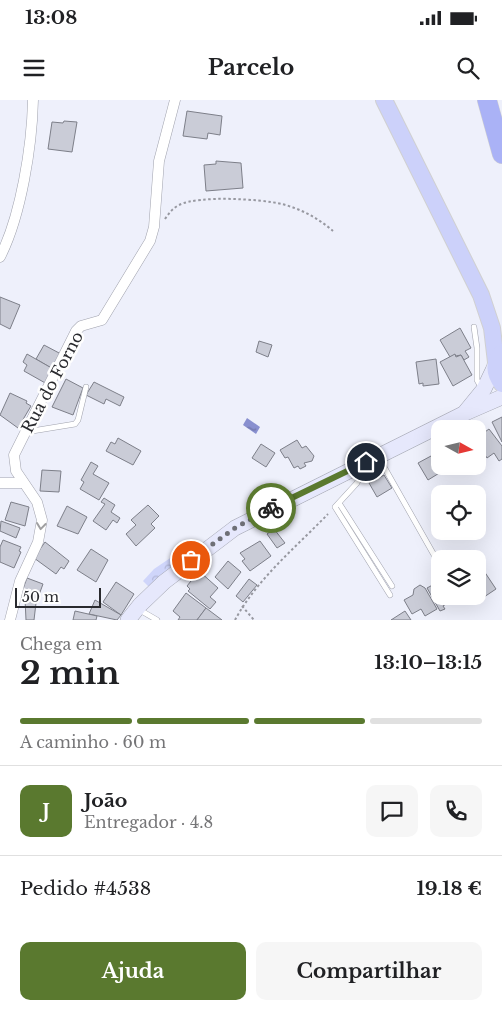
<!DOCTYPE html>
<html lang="pt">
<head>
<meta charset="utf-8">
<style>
	body { margin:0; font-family:"Libre Baskerville",serif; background:#f6f6f6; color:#202124; height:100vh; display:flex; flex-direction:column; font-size:19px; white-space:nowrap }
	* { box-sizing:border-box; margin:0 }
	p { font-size:16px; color:#757577 }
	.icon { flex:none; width:28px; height:28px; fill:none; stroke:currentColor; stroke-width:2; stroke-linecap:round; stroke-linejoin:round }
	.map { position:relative; height:520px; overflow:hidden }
	.sheet { display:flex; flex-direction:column; background:#fff; flex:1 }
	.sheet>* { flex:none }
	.needle { width:32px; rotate:98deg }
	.tools { position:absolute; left:431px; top:320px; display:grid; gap:10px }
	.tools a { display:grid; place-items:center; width:55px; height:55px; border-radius:10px; background:#fff; box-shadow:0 5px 20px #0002; font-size:25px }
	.scale { position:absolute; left:15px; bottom:12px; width:86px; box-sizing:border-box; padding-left:5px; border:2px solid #292a2e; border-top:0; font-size:14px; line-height:18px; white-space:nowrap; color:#292a2e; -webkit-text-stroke:4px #fefefe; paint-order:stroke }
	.pin { position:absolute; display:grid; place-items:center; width:42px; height:42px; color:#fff; margin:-21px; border:2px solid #fff; border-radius:50%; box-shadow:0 1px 5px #0007 }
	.courier { position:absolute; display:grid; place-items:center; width:50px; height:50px; margin:-25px; border:4px solid #5a792f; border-radius:50%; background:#fff; color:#222; box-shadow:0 1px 6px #0007 }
	.head em { font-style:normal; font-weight:700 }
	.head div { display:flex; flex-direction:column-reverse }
	.head { display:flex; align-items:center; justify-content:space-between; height:85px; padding:0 20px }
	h1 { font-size:32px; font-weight:700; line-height:38px }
	.bar { display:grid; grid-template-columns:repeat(4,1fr); gap:8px 5px; align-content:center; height:60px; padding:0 20px }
	.bar i { height:6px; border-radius:4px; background:#e0e0e0 }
	.bar .current { background:#5a792f }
	.bar p { grid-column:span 4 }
	.line { display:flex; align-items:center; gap:12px; padding:0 20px; border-top:1px solid #e0e0e0 }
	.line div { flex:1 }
	.round { display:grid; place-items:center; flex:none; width:52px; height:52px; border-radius:10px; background:#f6f6f6 }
	.action { display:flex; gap:10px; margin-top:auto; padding:10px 20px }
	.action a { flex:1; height:58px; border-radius:10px; background:#5a792f; color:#fff; font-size:20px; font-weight:700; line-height:58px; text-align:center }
	.action a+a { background:#f6f6f6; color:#202124 }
	.status { display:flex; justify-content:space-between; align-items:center; height:35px; padding:0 25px; background:#fff; direction:ltr }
	.status svg { height:14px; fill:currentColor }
	header { display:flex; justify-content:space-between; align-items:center; height:65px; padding:0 20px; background:#fff; font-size:22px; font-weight:700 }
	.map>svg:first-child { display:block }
</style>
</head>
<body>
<div class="status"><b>13:08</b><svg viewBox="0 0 49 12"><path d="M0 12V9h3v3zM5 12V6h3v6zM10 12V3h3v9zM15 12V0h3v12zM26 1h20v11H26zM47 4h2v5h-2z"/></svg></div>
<header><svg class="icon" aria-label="menu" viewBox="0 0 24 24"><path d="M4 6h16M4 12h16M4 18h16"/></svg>Parcelo<svg class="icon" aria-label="search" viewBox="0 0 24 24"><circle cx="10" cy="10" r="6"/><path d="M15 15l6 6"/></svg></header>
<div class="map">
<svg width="502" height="520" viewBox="0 0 502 520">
	<defs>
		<pattern id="park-crowns" width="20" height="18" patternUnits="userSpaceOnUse" patternTransform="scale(1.25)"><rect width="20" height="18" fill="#cfd5fa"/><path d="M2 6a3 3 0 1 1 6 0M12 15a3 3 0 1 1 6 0" fill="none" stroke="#b2b7d7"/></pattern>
		<pattern id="water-ripples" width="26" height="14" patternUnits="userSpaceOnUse" patternTransform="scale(1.25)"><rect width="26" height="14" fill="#888fcf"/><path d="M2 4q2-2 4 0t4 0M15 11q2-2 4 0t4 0" fill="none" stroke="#6f75a8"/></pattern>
	</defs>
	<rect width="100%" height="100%" fill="#eef0fb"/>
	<!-- park -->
	<path fill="url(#park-crowns)" d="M 191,444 L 195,449 L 150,488 L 143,481 L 154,469 Z"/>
	<!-- water -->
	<path fill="url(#water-ripples)" d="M 247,318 L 260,327 L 256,334 L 243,325 Z"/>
	<!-- building -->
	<g fill="#caccd7" stroke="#7d7f89">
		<path d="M 187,11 L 222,16 L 220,35 L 208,33 L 207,39 L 183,36 Z"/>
		<path d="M 64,21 L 77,22 L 72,52 L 48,49 L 52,22 L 63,23 Z"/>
		<path d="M 216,61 L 241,63 L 243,88 L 206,91 L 204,65 L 216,64 Z"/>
		<path d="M 0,197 L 20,205 L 10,229 L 0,224 Z"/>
		<path d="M 460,228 L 471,248 L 465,251 L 469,257 L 464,260 L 461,255 L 450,257 L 440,240 Z"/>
		<path d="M 259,241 L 272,245 L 268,257 L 256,252 Z"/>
		<path d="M 44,245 L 61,254 L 53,269 L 36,259 Z"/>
		<path d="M 27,254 L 55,270 L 47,284 L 24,271 L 27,265 L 23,262 Z"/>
		<path d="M 455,254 L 456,257 L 461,255 L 472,275 L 453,286 L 440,262 Z"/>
		<path d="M 436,259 L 439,284 L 423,286 L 423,283 L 419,284 L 416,262 Z"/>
		<path d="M 66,279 L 83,288 L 73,315 L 52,307 Z"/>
		<path d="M 94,282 L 124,297 L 120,306 L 106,299 L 104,304 L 86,295 Z"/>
		<path d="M 10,293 L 27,301 L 26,303 L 31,306 L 18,328 L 0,315 Z"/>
		<path d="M 502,317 L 502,342 L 492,322 Z"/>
		<path d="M 489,329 L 502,346 L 502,359 L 499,361 L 494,353 L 487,358 L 479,345 L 481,344 L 478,337 Z"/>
		<path d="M 118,338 L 141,351 L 133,365 L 106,351 L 111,342 L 115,344 Z"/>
		<path d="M 297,340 L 302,348 L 306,346 L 314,356 L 312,361 L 304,363 L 306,366 L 300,369 L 298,366 L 294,368 L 288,357 L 285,358 L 280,350 Z"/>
		<path d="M 261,344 L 275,353 L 266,367 L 252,358 Z"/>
		<path d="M 431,356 L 441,372 L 428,380 L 418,363 Z"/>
		<path d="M 91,362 L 98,366 L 93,374 L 109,383 L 99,400 L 80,389 L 84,382 L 81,380 Z"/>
		<path d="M 42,370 L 61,371 L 59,392 L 40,391 Z"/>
		<path d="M 384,375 L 392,388 L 377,397 L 369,383 Z"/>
		<path d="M 104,398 L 115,405 L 111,412 L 120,418 L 117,423 L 113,420 L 106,430 L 93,421 L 105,404 L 101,402 Z"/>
		<path d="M 11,402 L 29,407 L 25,426 L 5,420 Z"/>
		<path d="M 148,405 L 159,416 L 151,424 L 155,428 L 136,446 L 126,434 L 136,425 L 131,420 Z"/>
		<path d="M 67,406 L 87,417 L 78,434 L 57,426 Z"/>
		<path d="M 1,421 L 20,428 L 16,438 L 0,431 Z"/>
		<path d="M 274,429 L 285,443 L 277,448 L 267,434 Z"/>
		<path d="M 3,440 L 21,447 L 19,451 L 21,452 L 14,468 L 0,462 L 0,447 Z"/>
		<path d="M 260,441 L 271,456 L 250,471 L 242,461 L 245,459 L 240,453 Z"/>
		<path d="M 45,442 L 69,461 L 64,469 L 61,467 L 56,474 L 34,458 Z"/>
		<path d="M 91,449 L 108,460 L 96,482 L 77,470 Z"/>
		<path d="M 228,461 L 241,472 L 228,489 L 215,477 Z"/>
		<path d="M 482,468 L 496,489 L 481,499 L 478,494 L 478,472 Z"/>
		<path d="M 199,471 L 218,488 L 210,497 L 216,502 L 210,509 L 188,491 L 190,489 L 187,486 Z"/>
		<path d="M 27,478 L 43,484 L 36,503 L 34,520 L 26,520 L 25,499 L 20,497 Z"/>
		<path d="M 249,479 L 257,485 L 243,502 L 236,496 Z"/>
		<path d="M 440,481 L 440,496 L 450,496 L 452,500 L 443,506 L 445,509 L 440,511 L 427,488 Z"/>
		<path d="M 116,482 L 134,494 L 121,515 L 103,502 Z"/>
		<path d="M 420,485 L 425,488 L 437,509 L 425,516 L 421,509 L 412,514 L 404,500 L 413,495 L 414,489 Z"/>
		<path d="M 186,493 L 206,508 L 197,520 L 178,520 L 180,517 L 173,511 Z"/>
		<path d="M 95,500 L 121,515 L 117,520 L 89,514 Z"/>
		<path d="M 206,508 L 222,520 L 197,520 Z"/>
		<path d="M 75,511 L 97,516 L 96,520 L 73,520 Z"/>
		<path d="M 405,511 L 411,520 L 391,520 Z"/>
	</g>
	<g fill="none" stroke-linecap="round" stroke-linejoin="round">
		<!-- lane casing -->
		<g stroke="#a0a2ad" stroke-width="6">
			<g id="lane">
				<path d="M 474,227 L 477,248 L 477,280 L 481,287"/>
				<path d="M 26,332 L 75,324 L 78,320 L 86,287"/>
				<path d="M 379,358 L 438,462"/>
				<path d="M 356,371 L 359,378 L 357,383 L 335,407 L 390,495"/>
				<path d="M 339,403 L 392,486"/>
				<path d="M 138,509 L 157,520"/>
			</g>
		</g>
		<!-- street casing -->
		<g stroke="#a0a2ad" stroke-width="11">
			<g id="street">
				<path d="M 0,157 C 21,116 32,46 33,0"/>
				<path d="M 0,383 L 23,383"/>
				<path d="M 10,520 L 20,481 L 38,442 L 42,420 L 37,402 L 16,371 L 14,355 L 76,231 L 81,226 L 102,220 L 150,141 L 154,127 L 159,61 L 175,0"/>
			</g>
		</g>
		<!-- secondary casing -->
		<g stroke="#a0a2ad" stroke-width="16">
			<g id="secondary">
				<path d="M 466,311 L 484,289 L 495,266"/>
				<path d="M 128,520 L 140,505 L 164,482 L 235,428 L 463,314 L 502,297"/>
			</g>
		</g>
		<!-- primary casing -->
		<g stroke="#d0d0d1" stroke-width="18">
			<g id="primary">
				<path d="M 384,0 L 481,195 L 492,228 L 496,262"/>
				<path d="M 500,254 C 493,265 494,274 502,284"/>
			</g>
		</g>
		<!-- highway casing -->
		<g stroke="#d0d0d1" stroke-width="20">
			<path id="highway" d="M 487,0 L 502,54"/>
		</g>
		<!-- path -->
		<g stroke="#9798a0" stroke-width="2" stroke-dasharray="2.5 2.5" stroke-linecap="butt">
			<path d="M 165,119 C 169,113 173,108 179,105 C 199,95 260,99 282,104 C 301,109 318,118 333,131"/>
			<path d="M 242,506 L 254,520"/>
			<path d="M 235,520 C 257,479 296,447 328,414"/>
		</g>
		<!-- lane -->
		<use href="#lane" stroke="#fff" stroke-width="5"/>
		<!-- street -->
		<use href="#street" stroke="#fff" stroke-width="10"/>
		<!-- secondary -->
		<use href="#secondary" stroke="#e6e8fc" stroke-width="15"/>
		<!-- primary -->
		<use href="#primary" stroke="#ccd1fa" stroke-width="16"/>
		<!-- highway -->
		<use href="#highway" stroke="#aab2f6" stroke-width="19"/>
	</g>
	<!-- one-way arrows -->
	<defs><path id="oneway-chevron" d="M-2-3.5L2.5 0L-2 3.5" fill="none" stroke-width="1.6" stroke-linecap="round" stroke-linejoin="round" transform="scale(1.25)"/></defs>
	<use stroke="#9f9fa1" href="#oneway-chevron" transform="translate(41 426) rotate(97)"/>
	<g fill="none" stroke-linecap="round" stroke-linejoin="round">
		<!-- done -->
		<path stroke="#6e6f76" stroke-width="5" stroke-dasharray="0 9" d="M 191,460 L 235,428 L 271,408"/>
		<!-- route -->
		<path stroke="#5a792f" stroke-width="6" d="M 271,408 L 366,362"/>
	</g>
	<g text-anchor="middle" stroke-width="5" stroke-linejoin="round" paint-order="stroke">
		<!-- street labels -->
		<g font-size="16" fill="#292a2e" stroke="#fefefe">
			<text transform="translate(52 282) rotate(-62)" y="6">Rua do Forno</text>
		</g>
	</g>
</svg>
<div class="tools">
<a><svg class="needle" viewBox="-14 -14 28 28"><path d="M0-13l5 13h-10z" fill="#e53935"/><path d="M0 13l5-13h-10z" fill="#757577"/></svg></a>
<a><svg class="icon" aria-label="locate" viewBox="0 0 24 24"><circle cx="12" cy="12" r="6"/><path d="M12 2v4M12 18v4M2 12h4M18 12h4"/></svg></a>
<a><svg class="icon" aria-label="layers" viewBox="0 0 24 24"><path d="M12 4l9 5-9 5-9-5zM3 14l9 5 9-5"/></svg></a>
</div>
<div class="scale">50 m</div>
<div class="pin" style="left:191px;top:460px;background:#ea580c"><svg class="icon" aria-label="bag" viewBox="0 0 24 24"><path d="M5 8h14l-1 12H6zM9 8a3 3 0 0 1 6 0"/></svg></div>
<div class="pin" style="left:366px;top:362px;background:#1f2937"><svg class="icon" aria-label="home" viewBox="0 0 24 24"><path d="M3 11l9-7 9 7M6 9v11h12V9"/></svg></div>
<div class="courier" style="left:271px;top:408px"><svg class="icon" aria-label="bike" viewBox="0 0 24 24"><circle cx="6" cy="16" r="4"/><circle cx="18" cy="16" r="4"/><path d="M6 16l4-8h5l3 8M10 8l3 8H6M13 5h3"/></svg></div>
</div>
<section class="sheet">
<div class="head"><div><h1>2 min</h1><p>Chega em</p></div><em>13:10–13:15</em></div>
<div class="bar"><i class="current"></i><i class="current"></i><i class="current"></i><i></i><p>A caminho · 60 m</p></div>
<div class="line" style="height:90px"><b class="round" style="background:#5a792f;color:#fff">J</b><div><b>João</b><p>Entregador · 4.8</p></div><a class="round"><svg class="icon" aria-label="chat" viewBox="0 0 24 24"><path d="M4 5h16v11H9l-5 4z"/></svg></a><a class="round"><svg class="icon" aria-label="phone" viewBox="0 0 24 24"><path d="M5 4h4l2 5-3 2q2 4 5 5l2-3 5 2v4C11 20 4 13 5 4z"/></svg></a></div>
<div class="line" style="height:65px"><div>Pedido #4538</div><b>19.18 €</b></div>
<div class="action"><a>Ajuda</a><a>Compartilhar</a></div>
</section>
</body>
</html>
